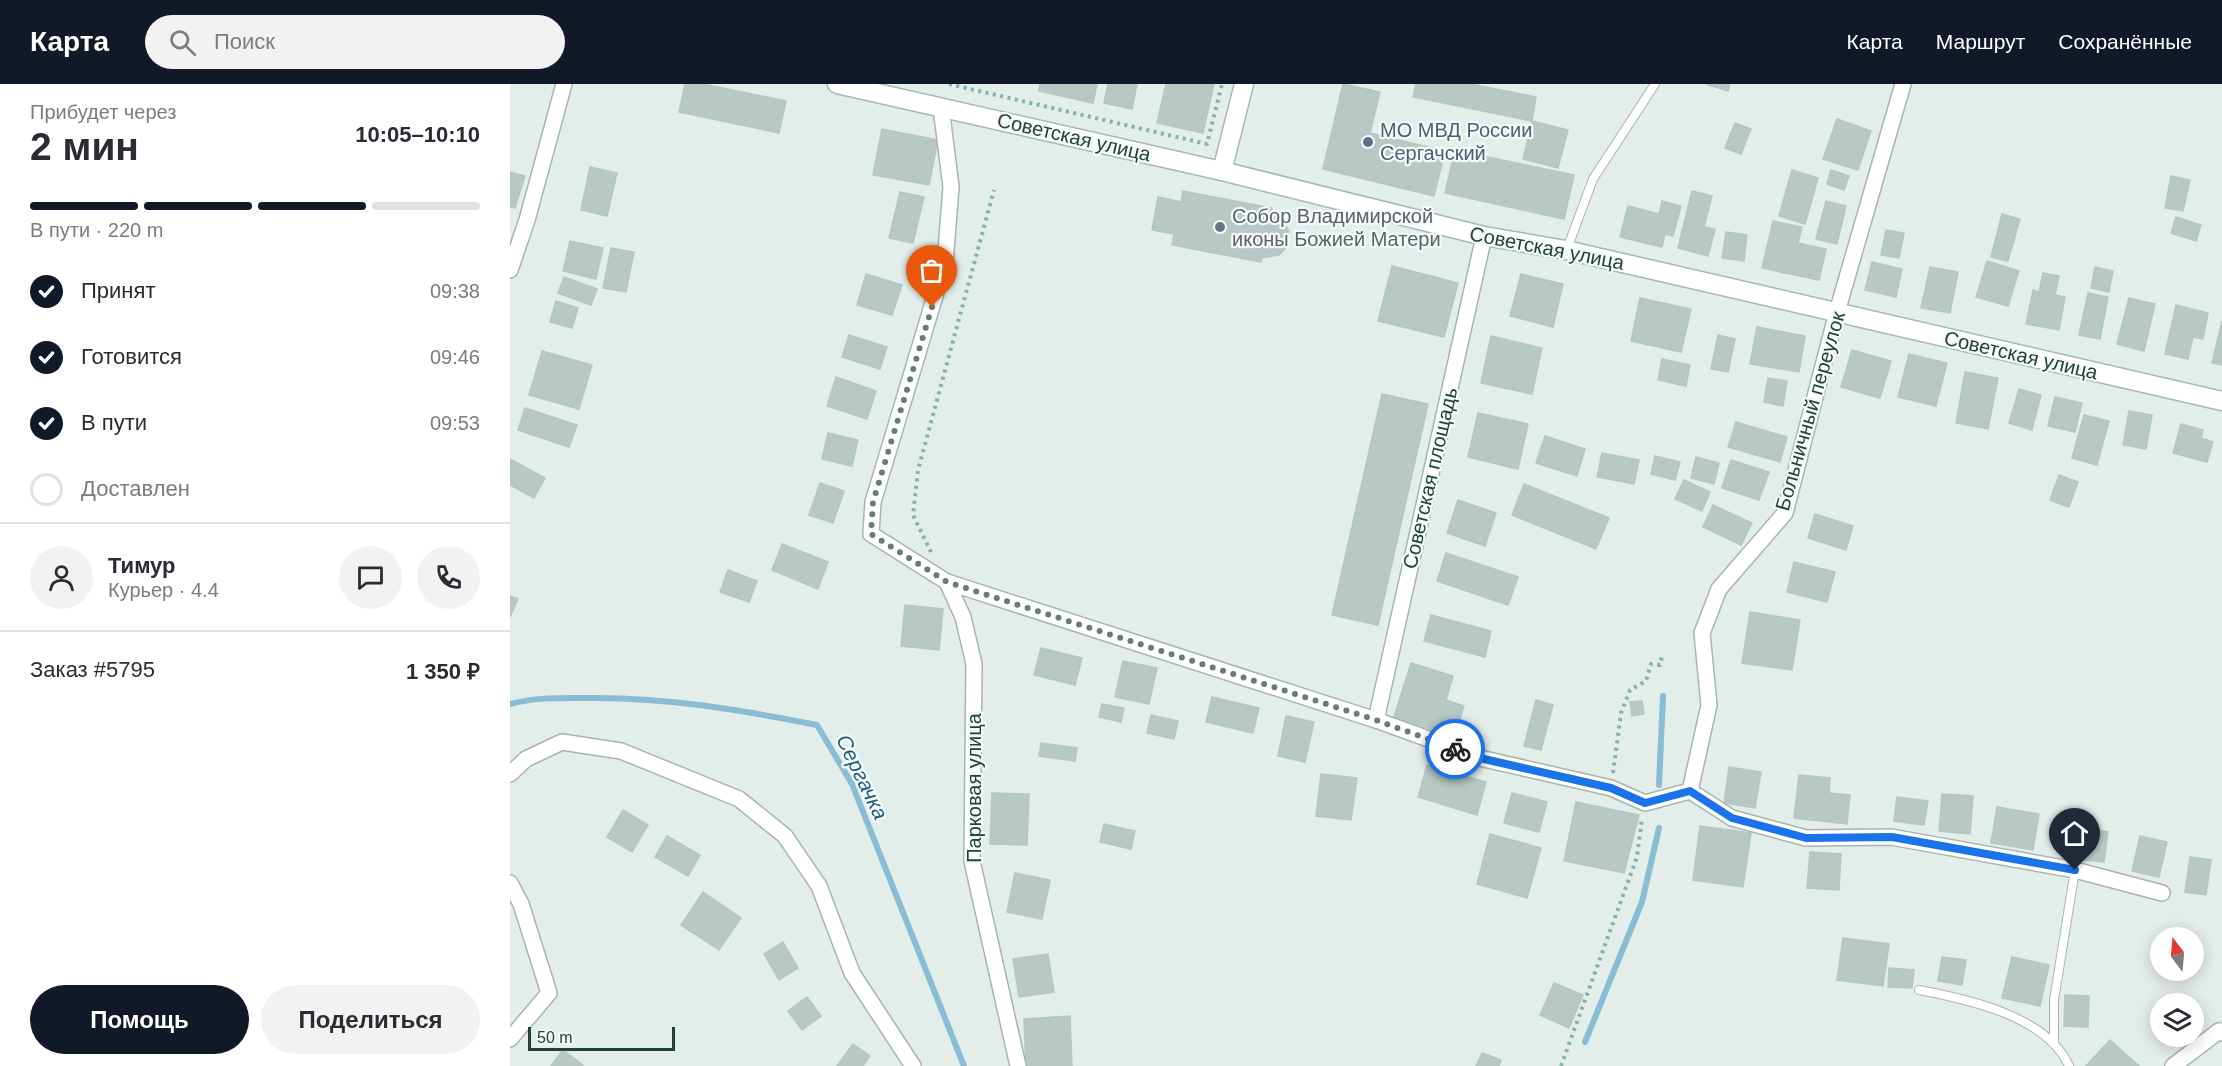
<!DOCTYPE html>
<html lang="ru">
<head>
<meta charset="utf-8">
<style>
	body { margin:0; font-family:Arial,sans-serif; background:#f2f2f3; color:#2b2b33; height:100vh; display:flex; flex-direction:column; font-size:22px; white-space:nowrap }
	* { box-sizing:border-box; margin:0 }
	p { font-size:20px; color:#7c7c81 }
	.icon { flex:none; width:33px; height:33px; fill:none; stroke:currentColor; stroke-width:2; stroke-linecap:round; stroke-linejoin:round }
	.map { position:relative; flex:1; overflow:hidden }
	.panel { display:flex; flex-direction:column; background:#fff; width:510px }
	.panel>* { flex:none }
	.needle { width:39px; rotate:344deg }
	.tools { position:absolute; left:1640px; top:843px; display:grid; gap:12px }
	.tools a { display:grid; place-items:center; width:54px; height:54px; border-radius:50%; background:#fff; box-shadow:0 3px 15px #0003; font-size:30px }
	.scale { position:absolute; left:18px; bottom:15px; width:147px; box-sizing:border-box; padding-left:6px; border:3px solid #22403c; border-top:0; font-size:16px; line-height:21px; white-space:nowrap; color:#22403c; -webkit-text-stroke:4px #f4faf8; paint-order:stroke }
	.pin { position:absolute; display:grid; place-items:center; width:51px; height:51px; color:#fff; margin:-62px -26px; border-radius:50% 50% 50% 0; rotate:-45deg; box-shadow:0 0 6px #0007 }
	.pin .icon { rotate:45deg }
	.courier { position:absolute; display:grid; place-items:center; width:60px; height:60px; margin:-30px; border:4px solid #1a73e8; border-radius:50%; background:#fff; color:#222; box-shadow:0 2px 8px #0007 }
	.overview em { font-style:normal; font-weight:800 }
	.overview div { display:flex; flex-direction:column-reverse }
	.overview { display:flex; align-items:center; justify-content:space-between; height:102px; padding:0 30px }
	h1 { font-size:39px; font-weight:800; line-height:45px }
	.bar { display:grid; grid-template-columns:repeat(4,1fr); gap:9px 6px; align-content:center; height:72px; padding:0 30px }
	.bar i { height:8px; border-radius:4px; background:#e1e1e2 }
	.bar .current { background:#111827 }
	.bar p { grid-column:span 4 }
	.line { display:flex; align-items:center; gap:15px; padding:0 30px; border-top:2px solid #e1e1e2 }
	.line div { flex:1 }
	.round { display:grid; place-items:center; flex:none; width:63px; height:63px; border-radius:32px; background:#f2f2f3 }
	ol { padding:0 30px; list-style:none }
	li { display:flex; align-items:center; gap:18px; height:66px }
	li p { margin-inline-start:auto }
	li .icon { padding:6px; border-radius:50%; background:#111827; color:#fff; stroke-width:4 }
	li:last-child { color:#7c7c81 }
	li i { width:33px; height:33px; border:3px solid #e1e1e2; border-radius:50% }
	.primary-button { display:flex; gap:12px; margin-top:auto; padding:12px 30px }
	.primary-button a { flex:1; height:69px; border-radius:36px; background:#111827; color:#fff; font-size:24px; font-weight:800; line-height:69px; text-align:center }
	.primary-button a+a { background:#f2f2f3; color:#2b2b33 }
	header { display:flex; align-items:center; gap:36px; box-sizing:border-box; height:84px; padding:0 30px; background:#111827; color:#fff }
	header strong { font-size:28px }
	nav { display:flex; gap:33px; margin-inline-start:auto; font-size:21px }
	.search { width:420px; height:54px; background:#f2f2f3; display:flex; align-items:center; gap:15px; box-sizing:border-box; padding:0 21px; border-radius:33px; color:#7c7c81; font-size:22px }
	main { display:flex; flex:1; min-height:0 }
	.map>svg:first-child { display:block }
</style>
</head>
<body>
<header>
<strong>Карта</strong>
<div class="search"><svg class="icon" aria-label="search" viewBox="0 0 24 24"><circle cx="10" cy="10" r="6"/><path d="M15 15l6 6"/></svg>Поиск</div>
<nav><a>Карта</a><a>Маршрут</a><a>Сохранённые</a></nav>
</header>
<main>
<section class="panel">
<div class="overview"><div><h1>2 мин</h1><p>Прибудет через</p></div><em>10:05–10:10</em></div>
<div class="bar"><i class="current"></i><i class="current"></i><i class="current"></i><i></i><p>В пути · 220 m</p></div>
<ol>
<li><svg class="icon" aria-label="check" viewBox="0 0 24 24"><path d="M5 12l5 5 9-10"/></svg>Принят<p>09:38</p></li>
<li><svg class="icon" aria-label="check" viewBox="0 0 24 24"><path d="M5 12l5 5 9-10"/></svg>Готовится<p>09:46</p></li>
<li><svg class="icon" aria-label="check" viewBox="0 0 24 24"><path d="M5 12l5 5 9-10"/></svg>В пути<p>09:53</p></li>
<li><i></i>Доставлен</li>
</ol>
<div class="line" style="height:108px"><a class="round"><svg class="icon" aria-label="person" viewBox="0 0 24 24"><circle cx="12" cy="8" r="4"/><path d="M4 21q1-7 8-7t8 7"/></svg></a><div><b>Тимур</b><p>Курьер · 4.4</p></div><a class="round"><svg class="icon" aria-label="chat" viewBox="0 0 24 24"><path d="M4 5h16v11H9l-5 4z"/></svg></a><a class="round"><svg class="icon" aria-label="phone" viewBox="0 0 24 24"><path d="M5 4h4l2 5-3 2q2 4 5 5l2-3 5 2v4C11 20 4 13 5 4z"/></svg></a></div>
<div class="line" style="height:78px"><div>Заказ #5795</div><b>1 350 ₽</b></div>
<div class="primary-button"><a>Помощь</a><a>Поделиться</a></div>
</section>
<div class="map">
<svg width="1712" height="982" viewBox="0 0 1712 982">
	<rect width="100%" height="100%" fill="#e3edea"/>
	<g fill="none" stroke-linecap="round" stroke-linejoin="round">
		<!-- stream -->
		<g stroke="#89bdd4" stroke-width="6">
			<path d="M 0,620 C 26,613 51,614 78,614 C 156,613 231,626 307,641 L 342,700 L 454,982"/>
			<path d="M 1149,701 L 1153,612"/>
			<path d="M 1075,958 L 1132,818 L 1149,744"/>
		</g>
	</g>
	<!-- building -->
	<g fill="#b8c8c4" stroke="#b5c7c3" stroke-width="1.5">
		<path d="M 175,0 L 193,0 L 276,17 L 269,49 L 169,28 Z"/>
		<path d="M 530,0 L 587,0 L 583,19 L 529,7 Z"/>
		<path d="M 598,0 L 627,0 L 622,25 L 594,19 Z"/>
		<path d="M 656,0 L 704,0 L 693,49 L 647,39 Z"/>
		<path d="M 833,0 L 870,8 L 860,49 L 935,67 L 924,112 L 813,85 Z"/>
		<path d="M 906,0 L 961,0 L 1026,13 L 1022,37 L 903,13 Z"/>
		<path d="M 1196,0 L 1220,0 L 1218,7 Z"/>
		<path d="M 1327,35 L 1361,47 L 1348,86 L 1313,75 Z"/>
		<path d="M 1022,37 L 1058,46 L 1048,84 L 1013,75 Z"/>
		<path d="M 1225,39 L 1241,45 L 1231,70 L 1215,64 Z"/>
		<path d="M 372,45 L 428,56 L 419,101 L 363,91 Z"/>
		<path d="M 945,66 L 1064,91 L 1054,135 L 935,109 Z"/>
		<path d="M 80,83 L 107,89 L 97,132 L 71,126 Z"/>
		<path d="M 1282,86 L 1308,94 L 1295,140 L 1269,132 Z"/>
		<path d="M 1321,86 L 1339,92 L 1334,106 L 1317,100 Z"/>
		<path d="M 0,88 L 15,92 L 5,124 L 0,123 Z"/>
		<path d="M 1661,92 L 1680,96 L 1673,127 L 1655,124 Z"/>
		<path d="M 673,107 L 762,124 L 761,129 L 770,133 L 779,147 L 775,165 L 769,171 L 752,174 L 751,178 L 662,161 L 664,150 L 642,146 L 648,113 L 671,118 Z"/>
		<path d="M 1182,107 L 1202,112 L 1194,143 L 1205,145 L 1198,172 L 1168,164 Z"/>
		<path d="M 390,108 L 414,113 L 403,159 L 379,154 Z"/>
		<path d="M 1152,117 L 1171,122 L 1163,152 L 1155,150 L 1152,163 L 1110,153 L 1118,122 L 1149,130 Z"/>
		<path d="M 1316,117 L 1336,122 L 1327,160 L 1306,155 Z"/>
		<path d="M 1492,130 L 1510,135 L 1498,177 L 1481,173 Z"/>
		<path d="M 1666,133 L 1691,141 L 1686,157 L 1661,149 Z"/>
		<path d="M 1263,137 L 1292,143 L 1288,159 L 1316,165 L 1309,196 L 1252,184 Z"/>
		<path d="M 1376,146 L 1394,149 L 1389,174 L 1371,171 Z"/>
		<path d="M 1216,148 L 1237,151 L 1234,177 L 1212,174 Z"/>
		<path d="M 60,157 L 93,164 L 86,195 L 53,187 Z"/>
		<path d="M 101,164 L 124,168 L 116,208 L 93,204 Z"/>
		<path d="M 1477,177 L 1509,187 L 1498,222 L 1466,213 Z"/>
		<path d="M 1362,178 L 1392,185 L 1386,213 L 1355,206 Z"/>
		<path d="M 882,182 L 948,199 L 934,253 L 868,237 Z"/>
		<path d="M 1420,183 L 1448,188 L 1440,229 L 1411,224 Z"/>
		<path d="M 1585,183 L 1603,187 L 1599,208 L 1581,204 Z"/>
		<path d="M 1533,189 L 1549,192 L 1545,211 L 1555,213 L 1549,246 L 1516,240 L 1523,206 L 1529,208 Z"/>
		<path d="M 356,190 L 392,201 L 382,231 L 347,221 Z"/>
		<path d="M 1011,190 L 1053,200 L 1043,243 L 1000,232 Z"/>
		<path d="M 54,193 L 87,205 L 81,221 L 48,209 Z"/>
		<path d="M 1578,209 L 1598,213 L 1590,255 L 1569,251 Z"/>
		<path d="M 1130,214 L 1181,225 L 1171,268 L 1121,257 Z"/>
		<path d="M 1619,214 L 1645,220 L 1634,267 L 1607,260 Z"/>
		<path d="M 46,217 L 68,224 L 62,244 L 40,238 Z"/>
		<path d="M 1666,221 L 1698,229 L 1693,255 L 1683,253 L 1678,275 L 1655,270 Z"/>
		<path d="M 1712,237 L 1712,281 L 1702,279 Z"/>
		<path d="M 1247,243 L 1295,252 L 1289,288 L 1240,280 Z"/>
		<path d="M 339,251 L 377,263 L 370,285 L 332,273 Z"/>
		<path d="M 1208,251 L 1225,255 L 1218,288 L 1201,285 Z"/>
		<path d="M 981,252 L 1032,264 L 1022,310 L 971,299 Z"/>
		<path d="M 1342,266 L 1381,277 L 1370,314 L 1331,303 Z"/>
		<path d="M 32,267 L 82,281 L 69,325 L 19,311 Z"/>
		<path d="M 1399,270 L 1437,279 L 1426,322 L 1388,313 Z"/>
		<path d="M 1152,275 L 1180,281 L 1176,302 L 1148,296 Z"/>
		<path d="M 1455,288 L 1488,294 L 1478,345 L 1446,339 Z"/>
		<path d="M 326,293 L 366,307 L 357,335 L 317,322 Z"/>
		<path d="M 1258,294 L 1277,297 L 1273,322 L 1254,318 Z"/>
		<path d="M 1509,305 L 1531,311 L 1522,346 L 1499,339 Z"/>
		<path d="M 872,310 L 918,320 L 868,541 L 822,531 Z"/>
		<path d="M 1545,313 L 1572,319 L 1565,348 L 1538,342 Z"/>
		<path d="M 15,324 L 67,341 L 59,363 L 8,346 Z"/>
		<path d="M 1619,327 L 1642,331 L 1636,365 L 1613,361 Z"/>
		<path d="M 968,329 L 1018,340 L 1008,385 L 958,373 Z"/>
		<path d="M 1574,331 L 1599,337 L 1587,381 L 1562,374 Z"/>
		<path d="M 1226,338 L 1277,353 L 1270,378 L 1218,363 Z"/>
		<path d="M 1671,340 L 1693,346 L 1691,354 L 1703,358 L 1697,378 L 1663,369 Z"/>
		<path d="M 318,349 L 348,356 L 342,382 L 312,375 Z"/>
		<path d="M 1035,352 L 1075,365 L 1067,392 L 1026,379 Z"/>
		<path d="M 1092,369 L 1129,376 L 1124,400 L 1087,393 Z"/>
		<path d="M 1145,372 L 1170,378 L 1165,396 L 1141,390 Z"/>
		<path d="M 1186,373 L 1209,379 L 1204,400 L 1181,394 Z"/>
		<path d="M 0,375 L 35,394 L 24,414 L 0,401 Z"/>
		<path d="M 1221,376 L 1259,388 L 1249,416 L 1212,404 Z"/>
		<path d="M 1549,391 L 1568,398 L 1559,423 L 1540,416 Z"/>
		<path d="M 1174,396 L 1200,408 L 1192,427 L 1165,415 Z"/>
		<path d="M 310,399 L 334,407 L 323,439 L 299,431 Z"/>
		<path d="M 1014,400 L 1099,434 L 1086,465 L 1002,431 Z"/>
		<path d="M 948,416 L 986,429 L 975,462 L 937,449 Z"/>
		<path d="M 1203,421 L 1242,439 L 1231,461 L 1193,443 Z"/>
		<path d="M 1305,430 L 1343,442 L 1336,466 L 1298,454 Z"/>
		<path d="M 272,460 L 318,478 L 308,505 L 262,486 Z"/>
		<path d="M 936,469 L 1008,493 L 998,521 L 927,497 Z"/>
		<path d="M 1284,478 L 1325,488 L 1317,518 L 1277,508 Z"/>
		<path d="M 218,486 L 247,497 L 239,518 L 210,508 Z"/>
		<path d="M 0,512 L 8,515 L 0,533 Z"/>
		<path d="M 395,521 L 433,525 L 429,566 L 391,562 Z"/>
		<path d="M 1240,528 L 1290,536 L 1282,586 L 1232,579 Z"/>
		<path d="M 921,531 L 981,547 L 975,573 L 914,557 Z"/>
		<path d="M 531,564 L 572,574 L 565,601 L 524,591 Z"/>
		<path d="M 613,577 L 647,584 L 639,620 L 605,613 Z"/>
		<path d="M 901,579 L 943,592 L 936,616 L 954,622 L 944,652 L 884,633 Z"/>
		<path d="M 702,613 L 749,624 L 743,649 L 696,638 Z"/>
		<path d="M 1026,616 L 1043,621 L 1031,666 L 1014,662 Z"/>
		<path d="M 1132,617 L 1134,630 L 1122,632 L 1120,618 Z"/>
		<path d="M 592,620 L 614,624 L 611,638 L 589,633 Z"/>
		<path d="M 641,631 L 668,637 L 664,655 L 637,649 Z"/>
		<path d="M 776,632 L 804,638 L 795,678 L 768,672 Z"/>
		<path d="M 531,659 L 567,664 L 565,677 L 529,672 Z"/>
		<path d="M 917,681 L 976,698 L 967,731 L 908,713 Z"/>
		<path d="M 1219,683 L 1251,688 L 1245,724 L 1214,719 Z"/>
		<path d="M 811,690 L 847,694 L 841,736 L 806,732 Z"/>
		<path d="M 1289,691 L 1320,694 L 1319,709 L 1340,711 L 1337,740 L 1284,734 Z"/>
		<path d="M 482,709 L 519,710 L 517,761 L 480,760 Z"/>
		<path d="M 1002,709 L 1037,718 L 1029,748 L 994,739 Z"/>
		<path d="M 1432,710 L 1463,712 L 1460,750 L 1429,747 Z"/>
		<path d="M 1387,713 L 1418,717 L 1414,741 L 1384,737 Z"/>
		<path d="M 1066,718 L 1129,731 L 1114,789 L 1054,777 Z"/>
		<path d="M 1487,723 L 1529,730 L 1523,766 L 1481,759 Z"/>
		<path d="M 113,726 L 138,741 L 122,768 L 97,753 Z"/>
		<path d="M 594,740 L 625,747 L 621,765 L 590,758 Z"/>
		<path d="M 1190,742 L 1241,749 L 1233,803 L 1183,796 Z"/>
		<path d="M 1578,745 L 1598,748 L 1594,778 L 1574,776 Z"/>
		<path d="M 980,750 L 1031,764 L 1017,814 L 967,800 Z"/>
		<path d="M 157,752 L 190,771 L 178,792 L 145,773 Z"/>
		<path d="M 1630,752 L 1657,758 L 1649,793 L 1622,787 Z"/>
		<path d="M 1300,768 L 1331,770 L 1329,806 L 1297,804 Z"/>
		<path d="M 1680,773 L 1701,776 L 1696,811 L 1675,808 Z"/>
		<path d="M 505,789 L 540,796 L 532,835 L 497,828 Z"/>
		<path d="M 193,808 L 231,834 L 209,866 L 171,841 Z"/>
		<path d="M 1333,854 L 1379,860 L 1373,902 L 1327,896 Z"/>
		<path d="M 273,858 L 288,884 L 269,896 L 254,870 Z"/>
		<path d="M 538,870 L 544,908 L 509,913 L 503,875 Z"/>
		<path d="M 1432,873 L 1456,876 L 1452,901 L 1428,897 Z"/>
		<path d="M 1502,873 L 1539,881 L 1530,922 L 1492,914 Z"/>
		<path d="M 1379,884 L 1404,886 L 1402,904 L 1378,903 Z"/>
		<path d="M 1044,899 L 1073,911 L 1059,944 L 1030,931 Z"/>
		<path d="M 1555,911 L 1579,912 L 1578,943 L 1554,942 Z"/>
		<path d="M 297,913 L 311,932 L 292,946 L 278,927 Z"/>
		<path d="M 560,932 L 562,982 L 516,982 L 514,935 Z"/>
		<path d="M 1600,956 L 1629,982 L 1576,982 Z"/>
		<path d="M 343,960 L 360,972 L 353,982 L 327,982 Z"/>
		<path d="M 53,966 L 73,981 L 72,982 L 41,982 Z"/>
		<path d="M 972,969 L 991,976 L 989,982 L 966,982 Z"/>
	</g>
	<g fill="none" stroke-linecap="round" stroke-linejoin="round">
		<!-- lane casing -->
		<g stroke="#a5b6b2" stroke-width="10">
			<g id="lane">
				<path d="M 1057,165 L 1083,95 L 1145,0"/>
				<path d="M 1409,906 C 1457,915 1537,932 1559,982"/>
				<path d="M 1544,959 L 1544,916 L 1565,786"/>
			</g>
		</g>
		<!-- street casing -->
		<g stroke="#a5b6b2" stroke-width="18">
			<g id="street">
				<path d="M 431,23 L 441,103 L 435,179 L 363,418 L 361,450 L 437,498 L 866,636"/>
				<path d="M 974,152 L 866,636 L 974,675 L 1101,704 L 1135,719 L 1180,707"/>
				<path d="M 0,186 L 17,136 L 54,0"/>
				<path d="M 437,498 L 453,533 L 464,580 L 462,777 L 508,982"/>
				<path d="M 0,690 L 16,675 L 52,658 L 111,667 L 229,715 L 275,752 L 309,802 L 342,889 L 403,982"/>
				<path d="M 1180,707 L 1199,621 L 1192,549 L 1209,505 L 1275,429 L 1327,228 L 1393,0"/>
				<path d="M 1180,707 L 1222,734 L 1296,754 L 1381,753 L 1565,786 L 1652,809"/>
				<path d="M 0,799 L 11,820 L 39,909 L 0,955"/>
				<path d="M 1663,982 L 1709,947 L 1712,949"/>
			</g>
		</g>
		<!-- secondary casing -->
		<g stroke="#a1bab5" stroke-width="21">
			<g id="secondary">
				<path d="M 327,0 L 712,87 L 974,152 L 1056,166 L 1712,317"/>
				<path d="M 712,87 L 734,0"/>
			</g>
		</g>
		<!-- path -->
		<g stroke="#82b2ab" stroke-width="4" stroke-dasharray="3 4.5" stroke-linecap="butt">
			<path d="M 439,0 L 697,60 L 712,0"/>
			<path d="M 421,468 L 403,431 L 408,386 L 484,106"/>
			<path d="M 1103,689 L 1111,629 L 1120,606 L 1136,597 L 1141,580 L 1150,581 L 1152,572"/>
			<path d="M 1051,982 L 1127,773 L 1132,734"/>
		</g>
		<!-- lane -->
		<use href="#lane" stroke="#fff" stroke-width="8"/>
		<!-- street -->
		<use href="#street" stroke="#fff" stroke-width="15"/>
		<!-- secondary -->
		<use href="#secondary" stroke="#fff" stroke-width="18"/>
	</g>
	<g fill="none" stroke-linecap="round" stroke-linejoin="round">
		<!-- done -->
		<path stroke="#667d79" stroke-width="6" stroke-dasharray="0 10.8" d="M 422,223 L 363,418 L 361,450 L 437,498 L 866,636 L 945,665"/>
		<!-- route -->
		<path stroke="#1a73e8" stroke-width="8" d="M 945,665 L 974,675 L 1101,704 L 1135,719 L 1180,707 L 1222,734 L 1296,754 L 1382,753 L 1565,786"/>
	</g>
	<!-- markers -->
	<circle fill="#5c6f8a" stroke="#f4faf8" stroke-width="2" cx="858" cy="58" r="6"/>
	<circle fill="#6b7280" stroke="#f4faf8" stroke-width="2" cx="710" cy="143" r="6"/>
	<g text-anchor="middle" stroke-width="4.5" stroke-linejoin="round" paint-order="stroke">
		<!-- service labels -->
		<g font-size="20" fill="#4e5e75" stroke="#f4faf8" text-anchor="start">
			<text x="870" y="53">МО МВД России<tspan x="870" dy="23">Сергачский</tspan></text>
		</g>
		<!-- street labels -->
		<g font-size="20" fill="#22403c" stroke="#f4faf8">
			<text transform="translate(564 53) rotate(13)" y="7">Советская улица</text>
			<text transform="translate(1037 164) rotate(11)" y="7">Советская улица</text>
			<text transform="translate(1511 271) rotate(13)" y="7">Советская улица</text>
			<text transform="translate(1300 327) rotate(-74)" y="7">Больничный переулок</text>
			<text transform="translate(920 394) rotate(-77)" y="7">Советская площадь</text>
			<text transform="translate(464 704) rotate(-90)" y="7">Парковая улица</text>
		</g>
		<!-- worship labels -->
		<g font-size="20" fill="#5b616d" stroke="#f4faf8" text-anchor="start">
			<text x="722" y="139">Собор Владимирской<tspan x="722" dy="23">иконы Божией Матери</tspan></text>
		</g>
		<!-- water labels -->
		<g font-size="21" font-style="italic" fill="#195d7e" stroke="#f4faf8">
			<text transform="translate(352 693) rotate(64)" y="7">Сергачка</text>
		</g>
	</g>
</svg>
<div class="tools">
<a><svg class="needle" viewBox="-14 -14 28 28"><path d="M0-13l5 13h-10z" fill="#e53935"/><path d="M0 13l5-13h-10z" fill="#7c7c81"/></svg></a>
<a><svg class="icon" aria-label="layers" viewBox="0 0 24 24"><path d="M12 4l9 5-9 5-9-5zM3 14l9 5 9-5"/></svg></a>
</div>
<div class="scale">50 m</div>
<div class="pin" style="left:422px;top:223px;background:#ea580c"><svg class="icon" aria-label="bag" viewBox="0 0 24 24"><path d="M5 8h14l-1 12H6zM9 8a3 3 0 0 1 6 0"/></svg></div>
<div class="pin" style="left:1565px;top:786px;background:#1f2937"><svg class="icon" aria-label="home" viewBox="0 0 24 24"><path d="M3 11l9-7 9 7M6 9v11h12V9"/></svg></div>
<div class="courier" style="left:945px;top:665px"><svg class="icon" aria-label="bike" viewBox="0 0 24 24"><circle cx="6" cy="16" r="4"/><circle cx="18" cy="16" r="4"/><path d="M6 16l4-8h5l3 8M10 8l3 8H6M13 5h3"/></svg></div>
</div>
</main>
</body>
</html>
